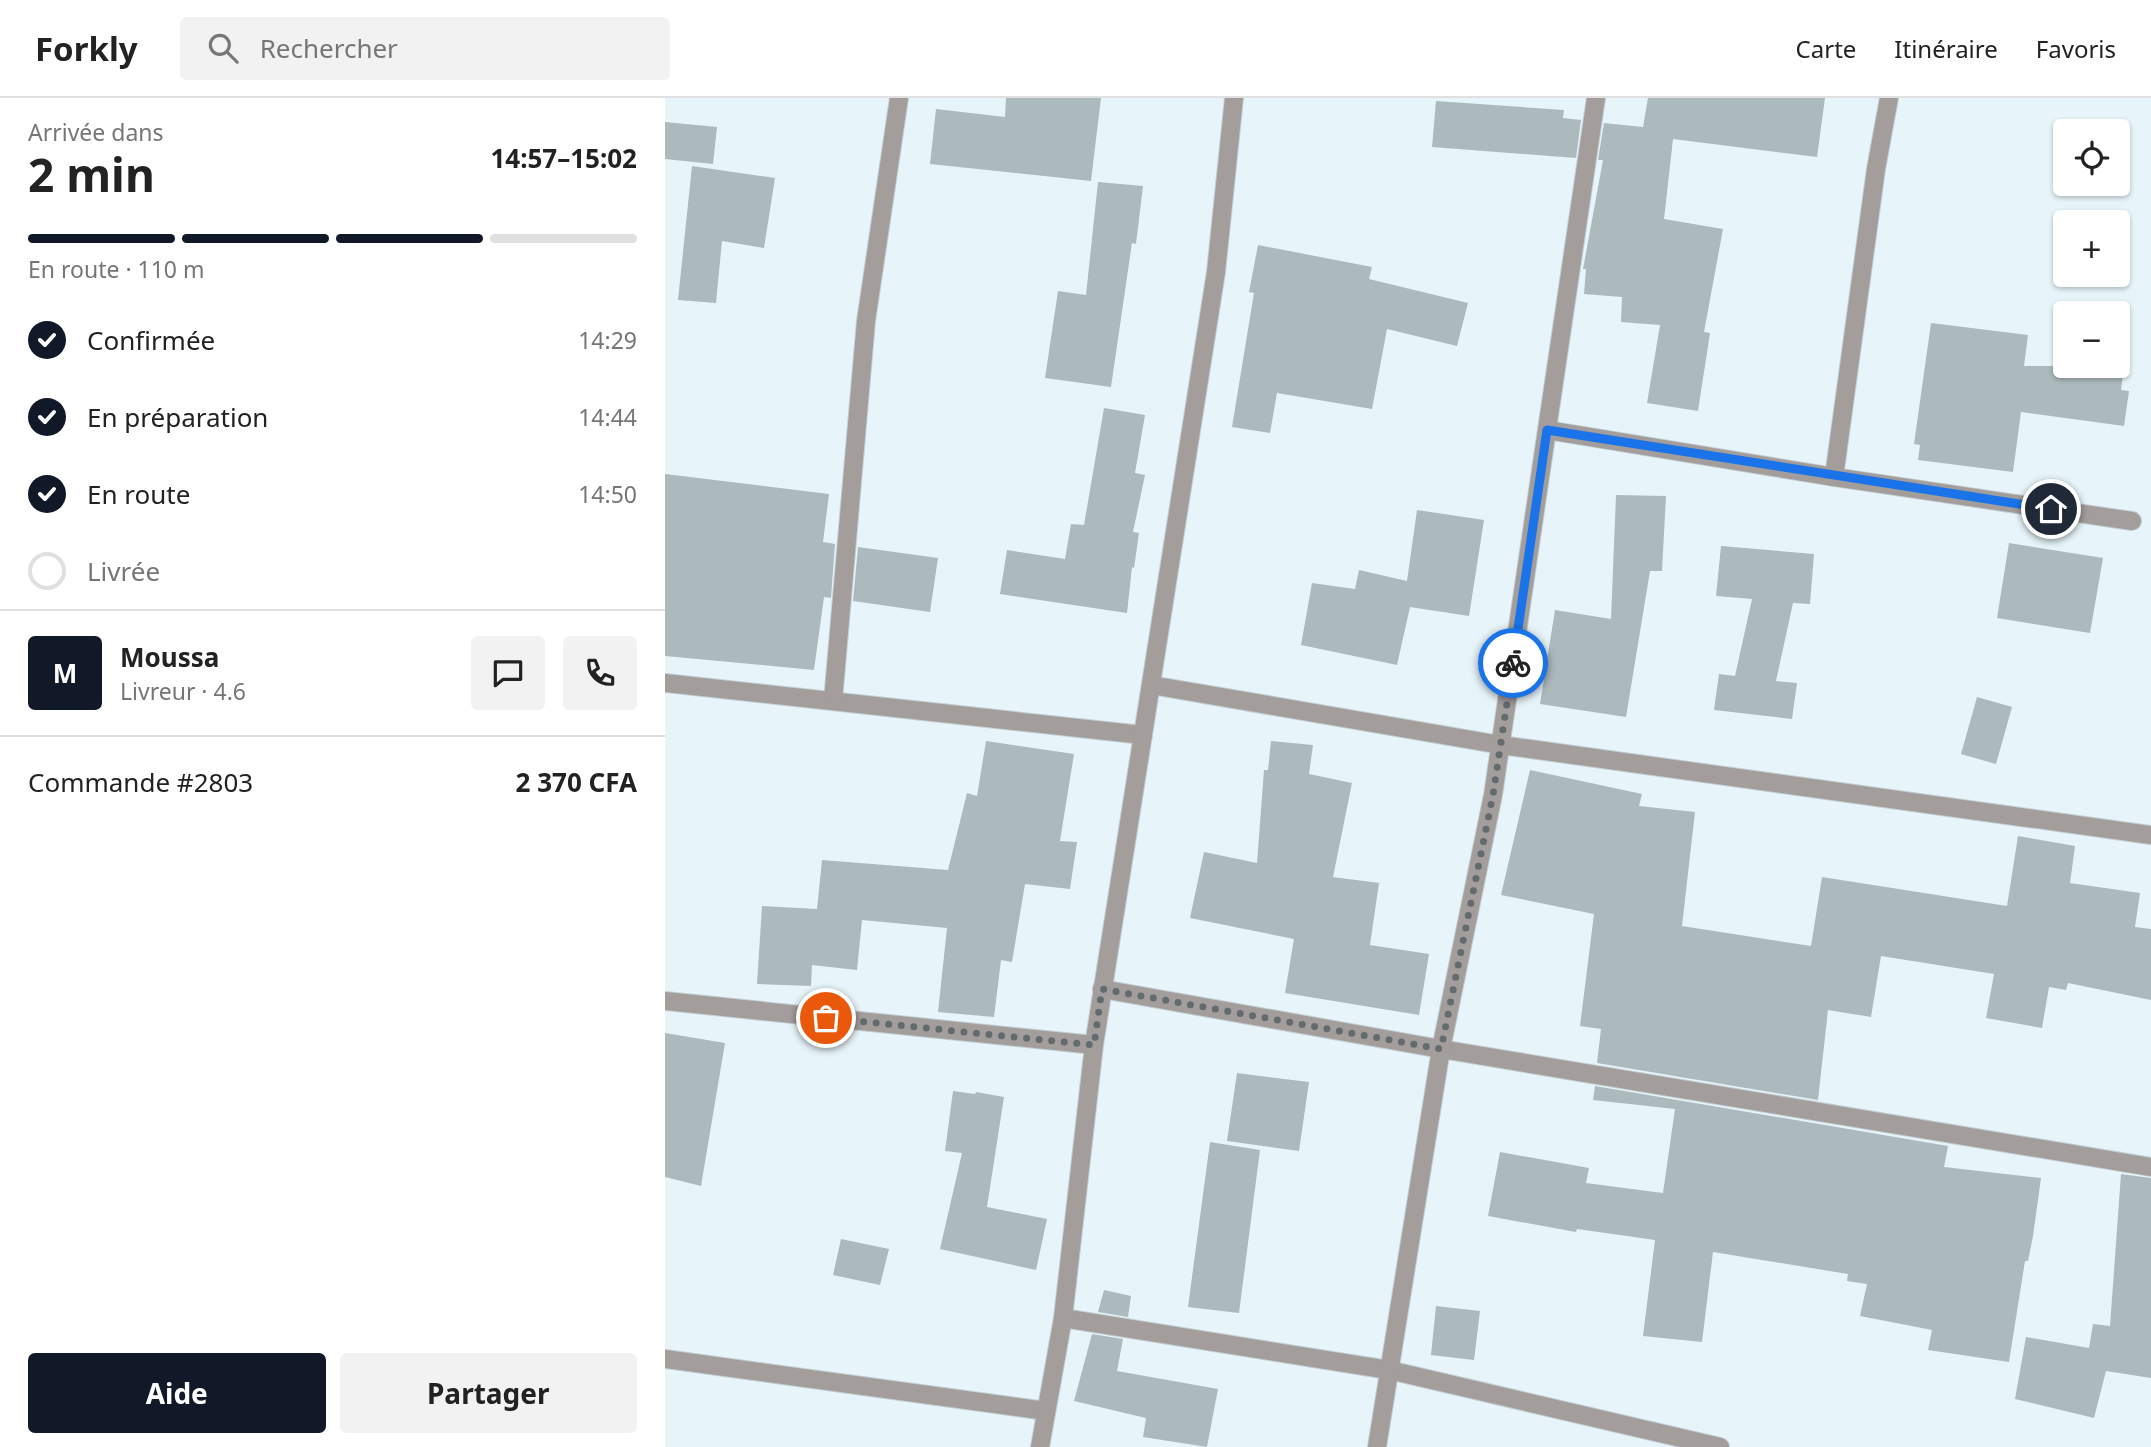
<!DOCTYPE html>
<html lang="fr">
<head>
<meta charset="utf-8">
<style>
	body { margin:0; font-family:"Noto Sans",sans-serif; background:#f2f2f2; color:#222; height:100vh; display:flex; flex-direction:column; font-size:26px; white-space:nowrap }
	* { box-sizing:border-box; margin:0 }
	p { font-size:23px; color:#767676 }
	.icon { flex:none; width:38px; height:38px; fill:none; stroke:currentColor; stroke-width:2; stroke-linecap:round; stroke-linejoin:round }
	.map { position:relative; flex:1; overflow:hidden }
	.drawer { display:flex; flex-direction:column; background:#fff; width:665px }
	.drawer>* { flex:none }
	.fabs { position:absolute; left:1388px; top:21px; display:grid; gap:14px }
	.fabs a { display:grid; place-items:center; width:77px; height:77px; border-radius:7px; background:#fff; box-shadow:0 2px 5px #0004; font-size:35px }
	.pin { position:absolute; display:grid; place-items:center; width:60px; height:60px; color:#fff; margin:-30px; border:4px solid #fff; border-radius:50%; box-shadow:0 2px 7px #0007 }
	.courier { position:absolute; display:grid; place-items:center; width:70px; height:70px; margin:-35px; border:5px solid #1a73e8; border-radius:50%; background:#fff; color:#222; box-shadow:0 2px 9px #0007 }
	.headline em { font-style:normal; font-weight:700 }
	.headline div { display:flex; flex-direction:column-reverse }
	.headline { display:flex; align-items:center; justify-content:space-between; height:119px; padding:0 28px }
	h1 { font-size:46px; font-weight:700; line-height:52px }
	.bar { display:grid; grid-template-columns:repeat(4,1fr); gap:10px 7px; align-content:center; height:84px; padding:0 28px }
	.bar i { height:9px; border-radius:5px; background:#e0e0e0 }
	.bar .selected { background:#111827 }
	.bar p { grid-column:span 4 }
	.line { display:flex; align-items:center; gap:18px; padding:0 28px; border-top:2px solid #e0e0e0 }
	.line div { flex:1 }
	.round { display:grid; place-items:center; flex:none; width:74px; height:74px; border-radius:7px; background:#f2f2f2 }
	ol { padding:0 28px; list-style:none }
	li { display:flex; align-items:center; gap:21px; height:77px }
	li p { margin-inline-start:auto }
	li .icon { padding:7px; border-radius:50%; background:#111827; color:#fff; stroke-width:4 }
	li:last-child { color:#767676 }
	li i { width:38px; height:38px; border:4px solid #e0e0e0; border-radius:50% }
	.primary-button { display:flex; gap:14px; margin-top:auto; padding:14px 28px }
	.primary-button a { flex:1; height:80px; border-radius:7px; background:#111827; color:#fff; font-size:28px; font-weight:700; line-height:80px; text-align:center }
	.primary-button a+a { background:#f2f2f2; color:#222 }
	header { display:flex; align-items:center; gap:42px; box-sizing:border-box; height:98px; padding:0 35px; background:#fff; border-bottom:2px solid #e0e0e0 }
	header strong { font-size:33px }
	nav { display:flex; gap:38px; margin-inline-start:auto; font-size:24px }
	.search { width:490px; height:63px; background:#f2f2f2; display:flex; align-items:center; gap:18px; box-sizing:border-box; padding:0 24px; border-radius:7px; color:#767676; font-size:26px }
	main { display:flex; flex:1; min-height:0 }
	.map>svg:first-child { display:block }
</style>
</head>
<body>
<header>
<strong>Forkly</strong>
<div class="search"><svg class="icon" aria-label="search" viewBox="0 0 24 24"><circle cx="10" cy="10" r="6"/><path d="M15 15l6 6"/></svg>Rechercher</div>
<nav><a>Carte</a><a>Itinéraire</a><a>Favoris</a></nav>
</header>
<main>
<section class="drawer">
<div class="headline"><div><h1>2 min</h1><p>Arrivée dans</p></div><em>14:57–15:02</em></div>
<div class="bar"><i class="selected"></i><i class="selected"></i><i class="selected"></i><i></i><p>En route · 110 m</p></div>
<ol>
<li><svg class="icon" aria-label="check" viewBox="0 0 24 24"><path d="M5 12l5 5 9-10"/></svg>Confirmée<p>14:29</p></li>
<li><svg class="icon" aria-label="check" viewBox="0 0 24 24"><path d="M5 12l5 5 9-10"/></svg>En préparation<p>14:44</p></li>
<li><svg class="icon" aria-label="check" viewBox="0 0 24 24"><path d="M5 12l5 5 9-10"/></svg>En route<p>14:50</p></li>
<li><i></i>Livrée</li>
</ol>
<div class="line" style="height:126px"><b class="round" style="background:#111827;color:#fff">M</b><div><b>Moussa</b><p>Livreur · 4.6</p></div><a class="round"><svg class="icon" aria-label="chat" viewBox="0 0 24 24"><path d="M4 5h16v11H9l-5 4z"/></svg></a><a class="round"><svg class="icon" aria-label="phone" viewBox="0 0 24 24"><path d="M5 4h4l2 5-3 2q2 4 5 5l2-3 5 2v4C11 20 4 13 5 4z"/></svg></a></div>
<div class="line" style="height:91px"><div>Commande #2803</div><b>2 370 CFA</b></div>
<div class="primary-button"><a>Aide</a><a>Partager</a></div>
</section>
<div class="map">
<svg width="1486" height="1349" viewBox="0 0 1486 1349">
	<rect width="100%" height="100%" fill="#e7f5fa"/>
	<!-- building -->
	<g fill="#acbabe">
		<path d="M 341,0 L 436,0 L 426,83 L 265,66 L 271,11 L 340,19 Z"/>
		<path d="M 983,0 L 1160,0 L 1152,59 L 1008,41 L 999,121 L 1058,131 L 1039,234 L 1045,235 L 1033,313 L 982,305 L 995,227 L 956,224 L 957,199 L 919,196 L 921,171 L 918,171 L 938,62 L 933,62 L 939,25 L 978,29 Z"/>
		<path d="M 771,3 L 899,12 L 898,20 L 916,22 L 911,60 L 767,49 Z"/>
		<path d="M 0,24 L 52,29 L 48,66 L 0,61 Z"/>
		<path d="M 27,68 L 110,80 L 99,150 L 57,143 L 51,205 L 13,202 Z"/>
		<path d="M 433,84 L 478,88 L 471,146 L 467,145 L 446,289 L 380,280 L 393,193 L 421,197 Z"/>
		<path d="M 593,147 L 707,169 L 704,181 L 803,205 L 792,248 L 722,231 L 707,311 L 612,295 L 605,335 L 567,329 L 589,195 L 584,194 Z"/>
		<path d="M 1266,225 L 1363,237 L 1359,268 L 1459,268 L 1456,292 L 1464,293 L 1459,328 L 1356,314 L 1348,374 L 1253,362 L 1255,347 L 1249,346 Z"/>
		<path d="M 439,310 L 480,317 L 470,375 L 480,377 L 468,434 L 474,435 L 469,470 L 467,469 L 462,515 L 335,496 L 342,452 L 400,461 L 406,426 L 419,427 Z"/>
		<path d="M 0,376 L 164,396 L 158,444 L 170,446 L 166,500 L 159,499 L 149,572 L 0,558 Z"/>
		<path d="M 951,397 L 1001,398 L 997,473 L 985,473 L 961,619 L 875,606 L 890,512 L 946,521 Z"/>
		<path d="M 752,412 L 819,422 L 804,518 L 745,509 L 732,567 L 636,547 L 647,485 L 690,491 L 694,472 L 742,483 Z"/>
		<path d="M 1344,445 L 1438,460 L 1425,535 L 1332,520 Z"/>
		<path d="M 1056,448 L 1149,456 L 1145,506 L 1128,505 L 1111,583 L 1132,585 L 1127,621 L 1049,612 L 1054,576 L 1070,578 L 1087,501 L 1051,498 Z"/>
		<path d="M 193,449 L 273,460 L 265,514 L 188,503 Z"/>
		<path d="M 1312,599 L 1347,609 L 1331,666 L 1296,656 Z"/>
		<path d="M 321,643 L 409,656 L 395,743 L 412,744 L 405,791 L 360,786 L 347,864 L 336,862 L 329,919 L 273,914 L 282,830 L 197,822 L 192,872 L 147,867 L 146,888 L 92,886 L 97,808 L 152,811 L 157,762 L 283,772 L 302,695 L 312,698 Z"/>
		<path d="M 606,643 L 648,647 L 644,676 L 687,685 L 668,779 L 714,785 L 705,847 L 764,856 L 754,917 L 620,895 L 629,841 L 525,820 L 539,754 L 592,765 L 599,672 L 603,672 Z"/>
		<path d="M 865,672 L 977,696 L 974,708 L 1030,714 L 1017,828 L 1146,848 L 1157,779 L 1342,808 L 1353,738 L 1410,748 L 1405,785 L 1475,795 L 1470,829 L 1486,831 L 1486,902 L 1403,885 L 1401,892 L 1384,889 L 1377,930 L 1321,920 L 1329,876 L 1216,858 L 1206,919 L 1163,912 L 1153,1002 L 932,965 L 936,931 L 915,928 L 929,816 L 836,797 Z"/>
		<path d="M 0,935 L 60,945 L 36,1088 L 0,1079 Z"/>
		<path d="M 572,975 L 644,984 L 634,1053 L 562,1043 Z"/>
		<path d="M 930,988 L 1283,1048 L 1279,1069 L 1376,1080 L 1368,1138 L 1363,1163 L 1360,1163 L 1344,1264 L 1263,1252 L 1267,1232 L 1195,1218 L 1202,1186 L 1182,1183 L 1183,1176 L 1048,1154 L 1037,1244 L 978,1238 L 990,1142 L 912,1131 L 911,1134 L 823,1118 L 835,1054 L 924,1070 L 921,1085 L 998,1095 L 1010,1011 L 928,1002 Z"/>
		<path d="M 288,993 L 310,996 L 311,994 L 339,999 L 322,1109 L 382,1121 L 371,1172 L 275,1151 L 297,1055 L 280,1053 Z"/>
		<path d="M 545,1044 L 595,1052 L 574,1215 L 523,1209 Z"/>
		<path d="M 1456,1076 L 1486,1080 L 1486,1280 L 1441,1273 L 1429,1320 L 1350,1301 L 1361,1239 L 1424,1250 L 1428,1226 L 1445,1228 Z"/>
		<path d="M 176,1141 L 224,1151 L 215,1187 L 168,1177 Z"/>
		<path d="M 439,1192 L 466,1198 L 463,1219 L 433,1214 Z"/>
		<path d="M 771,1208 L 815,1213 L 809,1262 L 766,1257 Z"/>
		<path d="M 427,1236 L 458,1241 L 452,1273 L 553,1291 L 542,1349 L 478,1339 L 481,1320 L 409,1303 Z"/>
	</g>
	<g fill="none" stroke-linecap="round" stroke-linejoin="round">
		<!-- minor casing -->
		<g stroke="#c2cfd3" stroke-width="20">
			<g id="minor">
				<path d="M 882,332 L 1169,379 L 1467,423"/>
				<path d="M 1169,379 L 1211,71 L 1224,0"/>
				<path d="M 0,585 L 478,637"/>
				<path d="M 486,587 L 836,647 L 1486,737"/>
				<path d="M 168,603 L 201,223 L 234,0"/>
				<path d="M 437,891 L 776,951 L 1486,1069"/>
				<path d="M 0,903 L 429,947"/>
				<path d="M 398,1220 L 724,1272 L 1055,1349"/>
				<path d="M 0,1261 L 381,1313"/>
				<path d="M 375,1349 L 398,1220 L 429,947 L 551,174 L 569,0"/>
				<path d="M 712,1349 L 776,951 L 828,697 L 931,0"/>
			</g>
		</g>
		<!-- minor -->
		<use href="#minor" stroke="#a39d9c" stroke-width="18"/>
	</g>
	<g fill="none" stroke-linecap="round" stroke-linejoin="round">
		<!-- done -->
		<path stroke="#626b6e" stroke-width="7" stroke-dasharray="0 12.6" d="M 161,920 L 429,947 L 437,891 L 776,951 L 828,697 L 848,565"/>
		<!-- route -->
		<path stroke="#1a73e8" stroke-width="9" d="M 848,565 L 882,332 L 1386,411"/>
	</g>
</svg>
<div class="fabs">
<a><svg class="icon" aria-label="locate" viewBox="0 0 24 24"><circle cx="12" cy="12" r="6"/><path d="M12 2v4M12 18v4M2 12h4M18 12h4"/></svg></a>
<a>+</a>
<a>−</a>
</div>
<div class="pin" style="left:161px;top:920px;background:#ea580c"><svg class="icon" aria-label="bag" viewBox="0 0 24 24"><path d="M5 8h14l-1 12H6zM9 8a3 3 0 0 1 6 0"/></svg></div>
<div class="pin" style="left:1386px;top:411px;background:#1f2937"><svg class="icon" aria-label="home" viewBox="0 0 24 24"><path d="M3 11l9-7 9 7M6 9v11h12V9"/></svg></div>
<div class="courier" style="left:848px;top:565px"><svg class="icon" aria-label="bike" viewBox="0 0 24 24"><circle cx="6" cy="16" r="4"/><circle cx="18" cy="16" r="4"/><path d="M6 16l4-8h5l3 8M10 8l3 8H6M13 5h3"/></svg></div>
</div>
</main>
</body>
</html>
